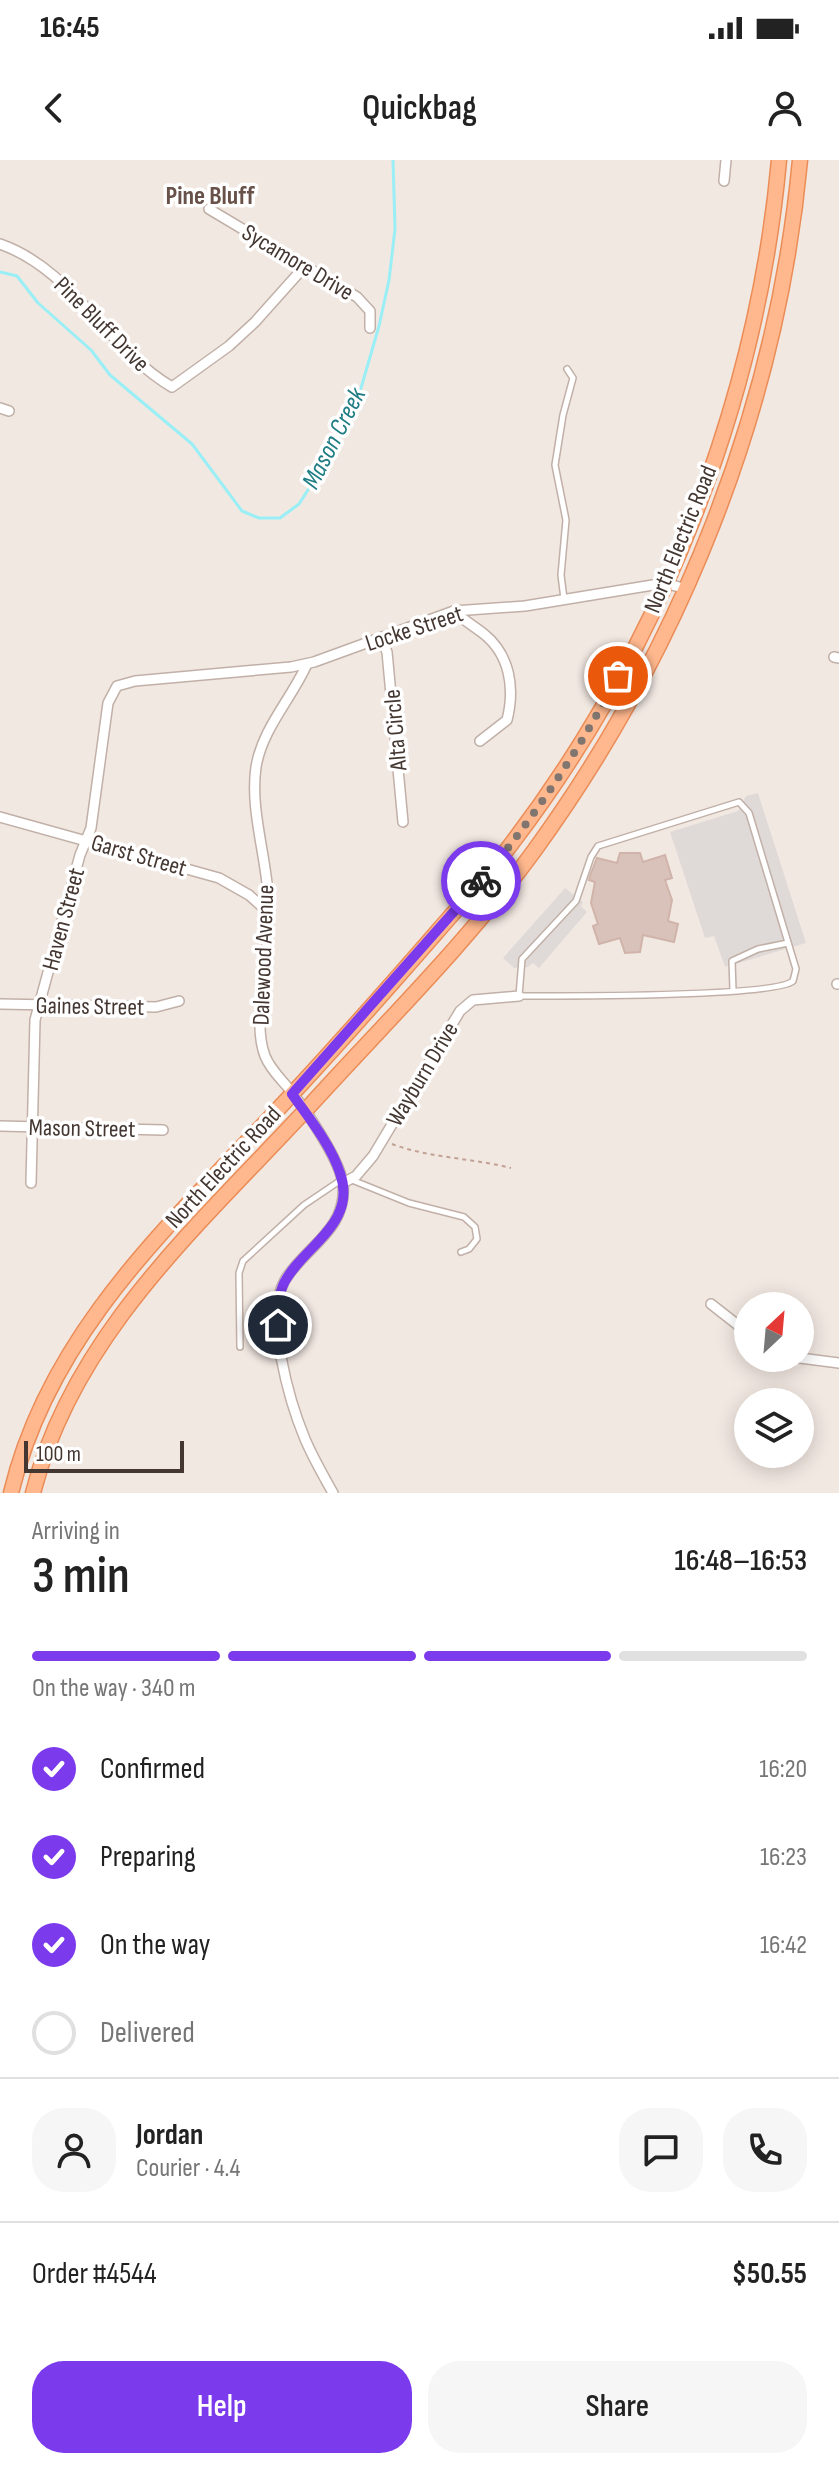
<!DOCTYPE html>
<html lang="en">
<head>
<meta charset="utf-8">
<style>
	body { margin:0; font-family:"Sofia Sans Condensed",sans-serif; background:#f6f6f6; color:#222; height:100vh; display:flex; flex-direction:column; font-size:30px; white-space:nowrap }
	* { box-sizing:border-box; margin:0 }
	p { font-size:26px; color:#767676 }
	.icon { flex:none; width:44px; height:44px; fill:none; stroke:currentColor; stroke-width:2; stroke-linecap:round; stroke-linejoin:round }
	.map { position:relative; height:1333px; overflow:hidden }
	.drawer { display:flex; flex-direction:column; background:#fff; flex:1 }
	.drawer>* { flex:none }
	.needle { width:52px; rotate:26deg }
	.controls { position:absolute; left:734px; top:1132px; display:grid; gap:16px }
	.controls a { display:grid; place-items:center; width:80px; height:80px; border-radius:50%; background:#fff; box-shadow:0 4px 20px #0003; font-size:40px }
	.scale { position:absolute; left:24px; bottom:20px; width:160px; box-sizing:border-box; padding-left:8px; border:4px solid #443732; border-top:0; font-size:22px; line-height:28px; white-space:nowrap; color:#443732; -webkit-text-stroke:6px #fff; paint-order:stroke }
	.pin { position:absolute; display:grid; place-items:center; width:68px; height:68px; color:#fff; margin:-34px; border:4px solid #fff; border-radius:50%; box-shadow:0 2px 8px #0007 }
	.courier { position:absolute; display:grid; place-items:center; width:80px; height:80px; margin:-40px; border:6px solid #7c3aed; border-radius:50%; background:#fff; color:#222; box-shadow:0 2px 10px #0007 }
	.head em { font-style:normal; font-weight:600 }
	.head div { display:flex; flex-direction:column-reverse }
	.head { display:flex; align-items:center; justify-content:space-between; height:136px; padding:0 32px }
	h1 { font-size:52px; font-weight:600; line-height:60px }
	.bar { display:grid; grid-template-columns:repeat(4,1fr); gap:12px 8px; align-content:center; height:96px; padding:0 32px }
	.bar i { height:10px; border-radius:6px; background:#e0e0e0 }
	.bar .selected { background:#7c3aed }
	.bar p { grid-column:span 4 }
	.line { display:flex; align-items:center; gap:20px; padding:0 32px; border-top:2px solid #e0e0e0 }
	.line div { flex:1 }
	.round { display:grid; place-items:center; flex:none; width:84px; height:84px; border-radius:32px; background:#f6f6f6 }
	ol { padding:0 32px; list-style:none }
	li { display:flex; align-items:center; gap:24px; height:88px }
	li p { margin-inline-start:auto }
	li .icon { padding:8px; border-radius:50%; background:#7c3aed; color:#fff; stroke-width:4 }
	li:last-child { color:#767676 }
	li i { width:44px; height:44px; border:4px solid #e0e0e0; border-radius:50% }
	.action { display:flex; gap:16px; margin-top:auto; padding:16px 32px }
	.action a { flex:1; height:92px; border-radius:32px; background:#7c3aed; color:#fff; font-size:32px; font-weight:600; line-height:92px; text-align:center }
	.action a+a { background:#f6f6f6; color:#222 }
	.status { display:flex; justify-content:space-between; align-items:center; height:56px; padding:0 40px; background:#fff; direction:ltr }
	.status svg { height:22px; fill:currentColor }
	header { display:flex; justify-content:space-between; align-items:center; height:104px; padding:0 32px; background:#fff; font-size:36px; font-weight:600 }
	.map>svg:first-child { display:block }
</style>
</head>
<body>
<div class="status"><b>16:45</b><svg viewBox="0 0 49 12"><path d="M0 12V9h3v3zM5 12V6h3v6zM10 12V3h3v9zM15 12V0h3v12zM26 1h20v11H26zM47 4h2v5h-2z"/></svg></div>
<header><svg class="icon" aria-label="back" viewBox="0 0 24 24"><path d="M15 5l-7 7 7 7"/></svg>Quickbag<svg class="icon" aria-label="person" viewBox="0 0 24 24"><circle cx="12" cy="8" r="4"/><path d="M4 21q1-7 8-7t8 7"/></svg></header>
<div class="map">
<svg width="839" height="1333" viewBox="0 0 839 1333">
	<rect width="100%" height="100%" fill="#f2e8e2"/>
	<!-- parking -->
	<g fill="#dfdad8">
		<path d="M 758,633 L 806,783 L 725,807 L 714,776 L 705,778 L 670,672 L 738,651 L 746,636 Z"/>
		<path d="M 565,728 L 583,742 L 581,746 L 587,752 L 539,808 L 533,803 L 528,807 L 514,808 L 503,798 Z"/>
	</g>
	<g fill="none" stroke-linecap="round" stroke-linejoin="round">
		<!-- stream -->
		<path stroke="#99eff5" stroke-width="3" d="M 0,112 L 17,116 L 38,143 L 91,190 L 110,215 L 192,284 L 242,351 L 259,358 L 280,358 L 299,344 L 322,308 L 341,275 L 361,228 L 379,166 L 389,120 L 395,69 L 393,0"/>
	</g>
	<!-- building -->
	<path fill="#d8c2ba" stroke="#d0b4aa" stroke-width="2" d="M 620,693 L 640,693 L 643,702 L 665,695 L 672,718 L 665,720 L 672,740 L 668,761 L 678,764 L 674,782 L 643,775 L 640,792 L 625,793 L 620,778 L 599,784 L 593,766 L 598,764 L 591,743 L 595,722 L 589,720 L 590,716 L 597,698 L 617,703 Z"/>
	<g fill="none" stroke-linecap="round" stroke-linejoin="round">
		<!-- service casing -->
		<g stroke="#c1b0a7" stroke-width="8">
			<g id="service">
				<path d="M 564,439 L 561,415 L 566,360 L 555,305 L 563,255 L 573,218 L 567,209"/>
				<path d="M 739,642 L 749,653 L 796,809 L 793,821 C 774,837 558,836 519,836 L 522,799 L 576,741 L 591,697 L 598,686 Z"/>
				<path d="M 733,830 L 732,801 L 758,789 L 788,783"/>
				<path d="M 352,1020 L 409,1043 L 464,1057 L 475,1067 L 477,1079 L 469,1089 L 461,1092"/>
				<path d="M 240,1187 L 239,1113 L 243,1101 L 304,1045 L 341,1020"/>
			</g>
		</g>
		<!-- minor casing -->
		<g stroke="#c1b0a7" stroke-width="12">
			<g id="minor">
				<path d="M 724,21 L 726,0"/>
				<path d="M 209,49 L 357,137 L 370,151 L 370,168"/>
				<path d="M 0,84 C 74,110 107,189 172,227 L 229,186 L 255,162 L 305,106"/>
				<path d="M 0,248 L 9,251"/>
				<path d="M 454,451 C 463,460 474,466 484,474 C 510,495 515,528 507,560 L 480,581"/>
				<path d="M 381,478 L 387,492 L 403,662"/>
				<path d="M 834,497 L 839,498"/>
				<path d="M 307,504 C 292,538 262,569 256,607 C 250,648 265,692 268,733 C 269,755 268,778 266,800 C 264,830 254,867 265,896 C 270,909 281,919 290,930 C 305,949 341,1001 343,1025 C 347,1070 305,1087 285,1120 C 264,1155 290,1243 305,1279 C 313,1298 323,1315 333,1333"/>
				<path d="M 0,657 L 219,718 L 249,735 L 268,752"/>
				<path d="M 837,824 L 839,824"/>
				<path d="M 0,844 L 156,847 L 179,841"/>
				<path d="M 0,966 L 163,970"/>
				<path d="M 31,1023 L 35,860 L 80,695 L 91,668 L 108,543 L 117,526 L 135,521 L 291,507 L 314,502 L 454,451 L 525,446 L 665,423 L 686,429"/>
				<path d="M 343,1023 L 356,1016 L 373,996 L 460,851 L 473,840 L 519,836"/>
				<path d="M 711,1144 L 748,1173"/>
				<path d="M 800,1198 L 839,1203"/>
			</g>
		</g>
		<!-- primary casing -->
		<g stroke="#eb8c57" stroke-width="17">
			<g id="primary">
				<path d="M 11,1333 C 51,1165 182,1054 294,932 C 342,880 389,827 436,773 C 461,744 489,714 512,683 C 660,489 757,243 779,0"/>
				<path d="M 33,1333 C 74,1171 206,1059 315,940 C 389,859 469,780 534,691 C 680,490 777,249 800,0"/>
			</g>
		</g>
		<!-- path -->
		<path stroke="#c1a294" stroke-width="2" stroke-dasharray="4 4" stroke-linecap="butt" d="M 392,984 C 429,998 472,998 511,1008"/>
		<!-- service -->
		<use href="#service" stroke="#fff" stroke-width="5"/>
		<!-- minor -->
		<use href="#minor" stroke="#fff" stroke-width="9"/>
		<!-- primary -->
		<use href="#primary" stroke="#ffb88e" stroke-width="14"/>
	</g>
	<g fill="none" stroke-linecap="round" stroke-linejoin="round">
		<!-- done -->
		<path stroke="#817570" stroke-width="8" stroke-dasharray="0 14.4" d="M 481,721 C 534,658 580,589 618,516"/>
		<!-- route -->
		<path stroke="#7c3aed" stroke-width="10" d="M 278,1165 C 278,1151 278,1135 284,1123 C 303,1086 358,1064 340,1013 C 331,985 309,958 292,934 L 481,721"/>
	</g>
	<g text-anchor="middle" stroke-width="7" stroke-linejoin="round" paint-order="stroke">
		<!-- street labels -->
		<g font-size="24" fill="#443732" stroke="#fff">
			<text transform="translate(298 102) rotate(31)" y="8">Sycamore Drive</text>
			<text transform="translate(102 164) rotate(45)" y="8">Pine Bluff Drive</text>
			<text transform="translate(680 379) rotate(-68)" y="8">North Electric Road</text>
			<text transform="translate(414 468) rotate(-18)" y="8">Locke Street</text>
			<text transform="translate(395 570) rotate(-95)" y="8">Alta Circle</text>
			<text transform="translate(139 695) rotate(16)" y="8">Garst Street</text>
			<text transform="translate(63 759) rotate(-75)" y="8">Haven Street</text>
			<text transform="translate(263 795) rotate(-88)" y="8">Dalewood Avenue</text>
			<text transform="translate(90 846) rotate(1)" y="8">Gaines Street</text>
			<text transform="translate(422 914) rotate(-59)" y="8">Wayburn Drive</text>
			<text transform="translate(82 968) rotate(1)" y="8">Mason Street</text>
			<text transform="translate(223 1007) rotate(-47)" y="8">North Electric Road</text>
		</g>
		<!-- neighbourhood labels -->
		<g font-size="26" font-weight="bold" fill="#685149" stroke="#fff">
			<text x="210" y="44">Pine Bluff</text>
		</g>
		<!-- water labels -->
		<g font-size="26" font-style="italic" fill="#1f7d84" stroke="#fff">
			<text transform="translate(333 278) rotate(-63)" y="9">Mason Creek</text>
		</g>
	</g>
</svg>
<div class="controls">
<a><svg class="needle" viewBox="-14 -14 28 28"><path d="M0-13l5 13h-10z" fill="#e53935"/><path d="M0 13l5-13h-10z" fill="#767676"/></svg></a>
<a><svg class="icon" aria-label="layers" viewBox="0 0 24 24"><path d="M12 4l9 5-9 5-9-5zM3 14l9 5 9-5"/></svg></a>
</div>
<div class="scale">100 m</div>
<div class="pin" style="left:618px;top:516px;background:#ea580c"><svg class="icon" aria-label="bag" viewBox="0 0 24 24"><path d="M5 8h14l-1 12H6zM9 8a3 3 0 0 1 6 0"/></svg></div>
<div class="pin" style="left:278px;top:1165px;background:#1f2937"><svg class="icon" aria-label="home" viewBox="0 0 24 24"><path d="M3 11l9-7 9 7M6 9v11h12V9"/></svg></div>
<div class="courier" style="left:481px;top:721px"><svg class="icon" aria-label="bike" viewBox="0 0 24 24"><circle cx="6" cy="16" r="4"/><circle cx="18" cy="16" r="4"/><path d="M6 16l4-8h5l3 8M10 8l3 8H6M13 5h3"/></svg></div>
</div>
<section class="drawer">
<div class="head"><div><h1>3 min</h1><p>Arriving in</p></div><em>16:48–16:53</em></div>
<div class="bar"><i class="selected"></i><i class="selected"></i><i class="selected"></i><i></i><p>On the way · 340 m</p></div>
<ol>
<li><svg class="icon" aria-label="check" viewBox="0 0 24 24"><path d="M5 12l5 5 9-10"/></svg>Confirmed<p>16:20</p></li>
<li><svg class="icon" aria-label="check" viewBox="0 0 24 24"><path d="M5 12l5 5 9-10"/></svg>Preparing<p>16:23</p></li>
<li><svg class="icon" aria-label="check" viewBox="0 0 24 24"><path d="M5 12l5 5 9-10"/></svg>On the way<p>16:42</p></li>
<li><i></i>Delivered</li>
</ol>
<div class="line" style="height:144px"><a class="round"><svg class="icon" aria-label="person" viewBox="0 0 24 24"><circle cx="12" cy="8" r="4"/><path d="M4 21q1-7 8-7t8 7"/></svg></a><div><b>Jordan</b><p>Courier · 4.4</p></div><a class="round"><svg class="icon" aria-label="chat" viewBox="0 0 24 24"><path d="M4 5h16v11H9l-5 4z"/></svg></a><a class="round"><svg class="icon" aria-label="phone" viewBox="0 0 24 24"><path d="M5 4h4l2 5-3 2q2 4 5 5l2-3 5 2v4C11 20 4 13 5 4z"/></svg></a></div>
<div class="line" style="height:104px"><div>Order #4544</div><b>$50.55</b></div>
<div class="action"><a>Help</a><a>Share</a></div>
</section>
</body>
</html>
